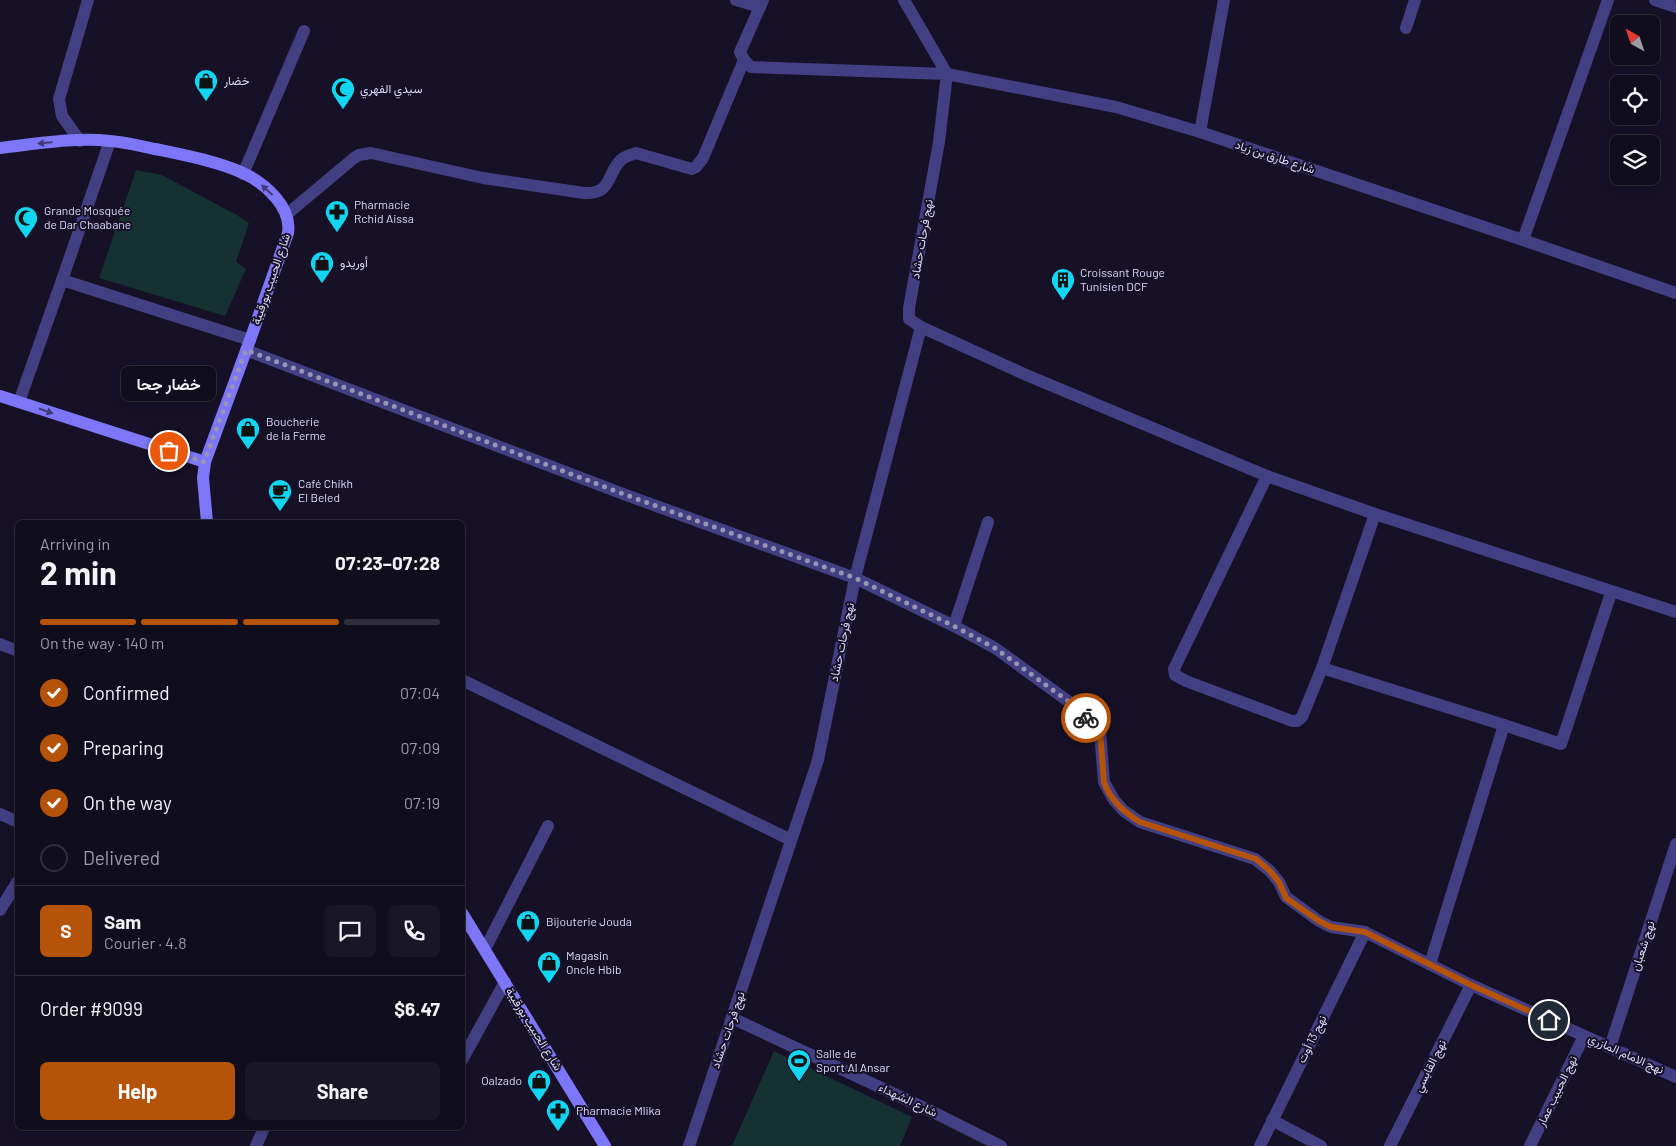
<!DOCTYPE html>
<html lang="en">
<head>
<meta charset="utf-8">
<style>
	body { margin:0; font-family:Barlow,Vazirmatn,sans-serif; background:#191626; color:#f1f3f6; height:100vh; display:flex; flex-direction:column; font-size:19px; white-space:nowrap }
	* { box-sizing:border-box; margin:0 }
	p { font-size:16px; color:#9c9ca4 }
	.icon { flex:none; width:28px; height:28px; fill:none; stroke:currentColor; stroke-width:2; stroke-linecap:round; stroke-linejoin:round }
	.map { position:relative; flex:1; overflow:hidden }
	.panel { position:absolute; left:15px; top:520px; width:450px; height:610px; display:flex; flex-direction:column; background:#100d1d; border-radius:8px; box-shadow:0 2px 8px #0003,0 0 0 1px #302d3b }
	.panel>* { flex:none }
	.needle { width:32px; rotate:320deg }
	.fabs { position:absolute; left:1610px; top:15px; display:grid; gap:10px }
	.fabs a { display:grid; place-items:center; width:50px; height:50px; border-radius:8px; background:#100d1d; box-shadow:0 2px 8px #0003,0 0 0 1px #302d3b; font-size:25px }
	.pin { position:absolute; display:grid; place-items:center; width:42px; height:42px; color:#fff; margin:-21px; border:2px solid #fff; border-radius:50%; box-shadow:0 1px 5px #0007 }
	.courier { position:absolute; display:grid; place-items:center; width:50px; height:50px; margin:-25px; border:4px solid #b45309; border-radius:50%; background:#fff; color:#222; box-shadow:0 1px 6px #0007 }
	.bubble { position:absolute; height:35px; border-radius:8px; background:#100d1d; box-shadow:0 2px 8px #0003,0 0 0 1px #302d3b; font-size:16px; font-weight:700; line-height:35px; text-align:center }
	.overview em { font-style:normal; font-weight:700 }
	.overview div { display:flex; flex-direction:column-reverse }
	.overview { display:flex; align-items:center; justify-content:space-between; height:85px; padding:0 25px }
	h1 { font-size:32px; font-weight:700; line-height:38px }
	.bar { display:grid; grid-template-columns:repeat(4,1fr); gap:8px 5px; align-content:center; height:60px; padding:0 25px }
	.bar i { height:6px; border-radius:4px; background:#302d3b }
	.bar .current { background:#b45309 }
	.bar p { grid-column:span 4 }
	.line { display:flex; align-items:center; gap:12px; padding:0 25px; border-top:1px solid #302d3b }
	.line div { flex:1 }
	.round { display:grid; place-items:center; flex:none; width:52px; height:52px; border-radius:8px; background:#191626 }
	ol { padding:0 25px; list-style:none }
	li { display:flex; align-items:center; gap:15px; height:55px }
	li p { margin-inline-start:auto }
	li .icon { padding:5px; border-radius:50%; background:#b45309; color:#fff; stroke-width:4 }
	li:last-child { color:#9c9ca4 }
	li i { width:28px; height:28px; border:2px solid #302d3b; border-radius:50% }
	.button { display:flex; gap:10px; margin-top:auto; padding:10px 25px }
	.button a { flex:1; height:58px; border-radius:8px; background:#b45309; color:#fff; font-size:20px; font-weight:700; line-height:58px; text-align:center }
	.button a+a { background:#191626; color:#f1f3f6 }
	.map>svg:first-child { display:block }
</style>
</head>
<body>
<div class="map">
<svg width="1676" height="1146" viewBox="0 0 1676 1146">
	<rect width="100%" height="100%" fill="#161127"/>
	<!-- green -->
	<g fill="#153131">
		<path d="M 136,170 L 162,175 L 235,214 L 249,223 L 236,262 L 246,269 L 225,316 L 99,278 Z"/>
		<path d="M 774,1051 L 912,1117 L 900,1146 L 732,1146 Z"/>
	</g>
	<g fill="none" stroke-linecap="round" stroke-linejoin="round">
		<!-- service -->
		<path stroke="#433f83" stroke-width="12" d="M 110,141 L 62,280 L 250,340"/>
		<!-- pedestrian -->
		<g stroke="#433f83" stroke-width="12">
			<path d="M 80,141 L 62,116 L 59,99 L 88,0"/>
			<path d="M 19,402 L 62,280"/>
		</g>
		<!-- minor -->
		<g stroke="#433f83" stroke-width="12">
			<path d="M 736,0 L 760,7"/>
			<path d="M 904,0 L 947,74 L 1116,107 L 1200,132 L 1523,240 L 1676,293"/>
			<path d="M 1655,0 L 1676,7"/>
			<path d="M 1406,28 L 1415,0"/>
			<path d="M 1200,132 L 1224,0"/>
			<path d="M 243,174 L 304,31"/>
			<path d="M 286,215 L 354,158 L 359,155 L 371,153 L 483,178 L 584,193 C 613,194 606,174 621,160 C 625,156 631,155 636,153 L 692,169 L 696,167 L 703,158 L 744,60"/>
			<path d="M 1523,240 L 1608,0"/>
			<path d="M 921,327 L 1024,374 L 1267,476 L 1375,514 L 1676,612"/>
			<path d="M 246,350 L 626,495 L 855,578 L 954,626 L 995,648 L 1079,709 L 1090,722 L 1100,731 L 1104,782 L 1114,800 L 1124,811 L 1140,822 L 1255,859 L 1270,871 L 1279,882 L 1286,897 L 1319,921 L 1331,927 L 1365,932 L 1471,985 L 1676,1077"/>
			<path d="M 1267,476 L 1174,669 L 1175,675 L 1186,681 L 1292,721 L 1297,721 L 1302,717 L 1322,668 L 1375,514"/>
			<path d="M 954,626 L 988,522"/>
			<path d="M 0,644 L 18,651"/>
			<path d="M 1322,668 L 1504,725 L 1430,964"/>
			<path d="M 462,680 L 791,840"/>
			<path d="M 1504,725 L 1561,744 L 1611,593"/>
			<path d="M 0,814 L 18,822"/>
			<path d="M 0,910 L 18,881"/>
			<path d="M 485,949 L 548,826"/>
			<path d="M 732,1018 L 933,1112 L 1001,1146"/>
			<path d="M 1610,1047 L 1676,844"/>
			<path d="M 462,1060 L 505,982"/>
			<path d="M 1272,1120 L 1321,1146"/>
			<path d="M 256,1146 L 264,1128"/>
			<path d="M 689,1146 L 818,760 L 855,578 L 921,327 L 909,319 L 909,308 L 939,142 L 947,74 L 751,67 L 744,60 L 740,52 L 763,0"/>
			<path d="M 1260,1146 L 1365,932"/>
			<path d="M 1390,1146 L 1471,985"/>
			<path d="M 1530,1146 L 1584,1036"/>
		</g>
		<!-- secondary -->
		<g stroke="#7d77f7" stroke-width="12">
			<path d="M 0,148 C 36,144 74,137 110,141 C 125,142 140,146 155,149 C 184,155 216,161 243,173 C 265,183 292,207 288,233 L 250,340 L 205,462 L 203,478 L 207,522"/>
			<path d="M 0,396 L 205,462"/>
			<path d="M 462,913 L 605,1146"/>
		</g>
	</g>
	<!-- one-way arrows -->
	<defs><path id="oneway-solid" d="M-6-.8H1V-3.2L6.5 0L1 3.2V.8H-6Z" transform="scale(1.25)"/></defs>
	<g fill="#3f3a7a">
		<use href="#oneway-solid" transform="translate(45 143) rotate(175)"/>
		<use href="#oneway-solid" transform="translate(267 190) rotate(-138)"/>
		<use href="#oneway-solid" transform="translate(46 411) rotate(19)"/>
	</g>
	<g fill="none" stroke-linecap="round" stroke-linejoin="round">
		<!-- done -->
		<path stroke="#9994b2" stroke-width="5" stroke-dasharray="0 9" d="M 169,451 L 204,462 L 246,350 L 626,495 L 855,578 L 954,626 L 995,648 L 1079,709 L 1086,718"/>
		<!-- route -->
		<path stroke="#b45309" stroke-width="6" d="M 1086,718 L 1100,731 L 1104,782 C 1110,800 1125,813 1140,822 L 1256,859 L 1270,871 L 1279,882 L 1286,898 L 1319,921 L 1331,927 L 1365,932 L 1471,985 L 1549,1020"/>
	</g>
	<!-- icons -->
	<defs>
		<g id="shop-pin" transform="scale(1.25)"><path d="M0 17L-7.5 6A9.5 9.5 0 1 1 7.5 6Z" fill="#12d6f1" stroke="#161127"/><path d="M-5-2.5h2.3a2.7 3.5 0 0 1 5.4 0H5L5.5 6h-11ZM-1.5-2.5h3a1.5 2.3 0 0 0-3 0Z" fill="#111"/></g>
		<g id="mosque-pin" transform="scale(1.25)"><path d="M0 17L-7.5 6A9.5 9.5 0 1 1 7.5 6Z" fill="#12d6f1" stroke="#161127"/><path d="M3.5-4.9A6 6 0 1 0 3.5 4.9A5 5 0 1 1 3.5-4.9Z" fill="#111"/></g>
		<g id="pharmacy-pin" transform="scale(1.25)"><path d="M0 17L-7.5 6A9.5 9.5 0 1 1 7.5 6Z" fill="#12d6f1" stroke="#161127"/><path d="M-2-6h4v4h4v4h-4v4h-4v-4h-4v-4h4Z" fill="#111"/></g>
		<g id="building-pin" transform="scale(1.25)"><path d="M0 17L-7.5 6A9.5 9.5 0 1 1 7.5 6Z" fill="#12d6f1" stroke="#161127"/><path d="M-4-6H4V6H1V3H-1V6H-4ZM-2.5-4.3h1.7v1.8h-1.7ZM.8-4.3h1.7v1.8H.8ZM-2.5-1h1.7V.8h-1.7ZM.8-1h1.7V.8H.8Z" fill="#111"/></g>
		<g id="cafe-pin" transform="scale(1.25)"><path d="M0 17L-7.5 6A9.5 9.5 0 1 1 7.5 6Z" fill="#12d6f1" stroke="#161127"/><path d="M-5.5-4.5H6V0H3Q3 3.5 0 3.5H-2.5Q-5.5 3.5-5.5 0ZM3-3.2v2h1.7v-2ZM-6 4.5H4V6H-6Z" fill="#111"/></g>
		<g id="stadium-pin" transform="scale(1.25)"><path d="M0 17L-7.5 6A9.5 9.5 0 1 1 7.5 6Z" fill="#12d6f1" stroke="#161127"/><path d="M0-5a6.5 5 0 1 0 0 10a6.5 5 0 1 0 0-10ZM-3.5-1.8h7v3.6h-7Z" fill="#111"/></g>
	</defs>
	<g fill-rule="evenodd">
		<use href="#shop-pin" x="206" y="81"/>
		<use href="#mosque-pin" x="343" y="89"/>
		<use href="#pharmacy-pin" x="337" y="212"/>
		<use href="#mosque-pin" x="26" y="218"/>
		<use href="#shop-pin" x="322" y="263"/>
		<use href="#building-pin" x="1063" y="280"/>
		<use href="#shop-pin" x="248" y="429"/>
		<use href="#cafe-pin" x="280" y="491"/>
		<use href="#shop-pin" x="528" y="922"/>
		<use href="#shop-pin" x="549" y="963"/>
		<use href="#stadium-pin" x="799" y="1061"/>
		<use href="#shop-pin" x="539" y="1081"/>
		<use href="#pharmacy-pin" x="558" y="1111"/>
	</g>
	<g text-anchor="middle" stroke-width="4" stroke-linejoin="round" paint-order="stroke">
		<!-- poi labels -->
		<g font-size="12" fill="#dfdafd" stroke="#161127" text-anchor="start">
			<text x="224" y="85">خضار</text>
			<text x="360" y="93">سيدي الفهري</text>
			<text x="354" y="209">Pharmacie<tspan x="354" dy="14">Rchid Aissa</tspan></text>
			<text x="44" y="215">Grande Mosquée<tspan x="44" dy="14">de Dar Chaabane</tspan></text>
			<text x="340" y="267">أوريدو</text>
			<text x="1080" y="277">Croissant Rouge<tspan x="1080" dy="14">Tunisien DCF</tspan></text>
			<text x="266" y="426">Boucherie<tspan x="266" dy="14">de la Ferme</tspan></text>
			<text x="298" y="488">Café Chikh<tspan x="298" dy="14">El Beled</tspan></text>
			<text x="546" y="926">Bijouterie Jouda</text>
			<text x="566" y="960">Magasin<tspan x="566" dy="14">Oncle Hbib</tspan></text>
			<text x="816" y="1058">Salle de<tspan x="816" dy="14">Sport Al Ansar</tspan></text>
			<text x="522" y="1085" text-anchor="end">Oalzado</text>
			<text x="576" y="1115">Pharmacie Mlika</text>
		</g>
		<!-- street labels -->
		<g font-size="12" fill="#dfdafd" stroke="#161127">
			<text transform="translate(1275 157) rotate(18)" y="4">شارع طارق بن زياد</text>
			<text transform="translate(922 239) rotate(-80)" y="4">نهج فرحات حشاد</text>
			<text transform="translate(271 279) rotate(-71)" y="4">شارع الحبيب بورقيبة</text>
			<text transform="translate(842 642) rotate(-78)" y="4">نهج فرحات حشاد</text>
			<text transform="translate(1643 946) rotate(-72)" y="4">نهج شعبان</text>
			<text transform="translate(534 1029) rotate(58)" y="4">شارع الحبيب بورقيبة</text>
			<text transform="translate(728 1030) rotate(-71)" y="4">نهج فرحات حشاد</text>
			<text transform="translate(1312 1039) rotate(-64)" y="4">نهج 13 أوت</text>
			<text transform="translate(1626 1054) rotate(24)" y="4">نهج الامام المازري</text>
			<text transform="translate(1430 1066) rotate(-63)" y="4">نهج القابسي</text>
			<text transform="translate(1557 1091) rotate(-64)" y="4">نهج الحبيب عمار</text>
			<text transform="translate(908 1100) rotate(25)" y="4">شارع الشهداء</text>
		</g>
	</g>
</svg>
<div class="fabs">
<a><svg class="needle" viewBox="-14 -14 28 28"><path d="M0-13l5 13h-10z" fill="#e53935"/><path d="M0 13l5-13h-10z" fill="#9c9ca4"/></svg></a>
<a><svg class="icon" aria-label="locate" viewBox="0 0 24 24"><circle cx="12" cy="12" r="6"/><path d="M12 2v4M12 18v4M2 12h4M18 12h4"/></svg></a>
<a><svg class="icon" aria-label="layers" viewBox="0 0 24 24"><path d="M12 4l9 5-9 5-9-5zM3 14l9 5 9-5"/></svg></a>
</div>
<div class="pin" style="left:169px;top:451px;background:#ea580c"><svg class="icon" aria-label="bag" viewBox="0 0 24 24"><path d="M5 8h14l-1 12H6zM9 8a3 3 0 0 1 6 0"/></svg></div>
<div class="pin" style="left:1549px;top:1020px;background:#1f2937"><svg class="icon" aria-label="home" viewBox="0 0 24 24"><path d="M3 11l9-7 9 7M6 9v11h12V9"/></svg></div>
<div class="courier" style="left:1086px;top:718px"><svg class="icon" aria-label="bike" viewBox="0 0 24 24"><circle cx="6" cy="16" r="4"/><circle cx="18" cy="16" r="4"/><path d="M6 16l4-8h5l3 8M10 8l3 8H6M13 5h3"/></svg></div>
<div class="bubble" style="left:121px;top:366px;width:95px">خضار جحا</div>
<section class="panel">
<div class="overview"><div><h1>2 min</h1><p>Arriving in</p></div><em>07:23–07:28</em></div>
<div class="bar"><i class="current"></i><i class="current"></i><i class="current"></i><i></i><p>On the way · 140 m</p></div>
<ol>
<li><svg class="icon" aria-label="check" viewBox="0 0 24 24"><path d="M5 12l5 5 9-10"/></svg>Confirmed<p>07:04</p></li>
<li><svg class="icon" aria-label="check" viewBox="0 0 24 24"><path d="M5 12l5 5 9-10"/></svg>Preparing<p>07:09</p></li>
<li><svg class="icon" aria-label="check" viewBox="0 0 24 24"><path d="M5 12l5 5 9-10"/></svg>On the way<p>07:19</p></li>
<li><i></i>Delivered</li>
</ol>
<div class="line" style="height:90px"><b class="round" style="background:#b45309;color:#fff">S</b><div><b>Sam</b><p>Courier · 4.8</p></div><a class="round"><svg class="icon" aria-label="chat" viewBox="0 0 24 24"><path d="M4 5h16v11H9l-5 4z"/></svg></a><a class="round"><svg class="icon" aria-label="phone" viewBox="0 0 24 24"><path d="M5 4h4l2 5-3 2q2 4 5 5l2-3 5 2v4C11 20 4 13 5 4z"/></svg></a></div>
<div class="line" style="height:65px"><div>Order #9099</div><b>$6.47</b></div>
<div class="button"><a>Help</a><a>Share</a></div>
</section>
</div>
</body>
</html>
